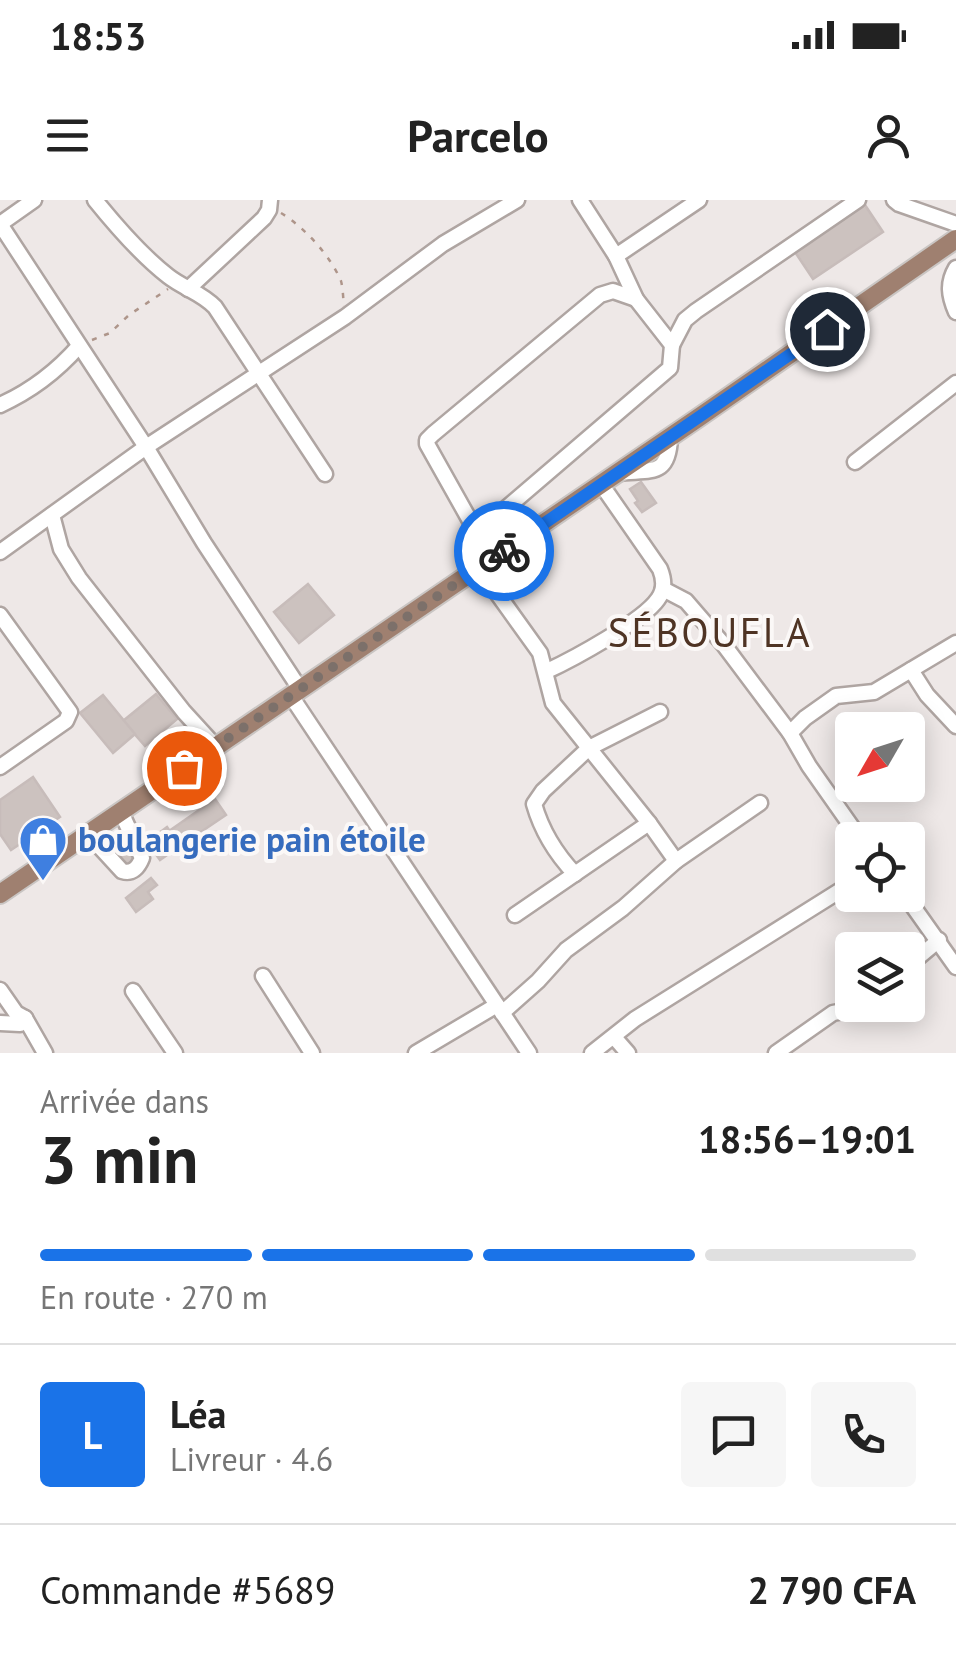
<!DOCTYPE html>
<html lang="fr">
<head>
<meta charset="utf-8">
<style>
	body { margin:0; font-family:"PT Sans",sans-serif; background:#f6f6f6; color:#222; height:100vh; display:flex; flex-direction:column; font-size:38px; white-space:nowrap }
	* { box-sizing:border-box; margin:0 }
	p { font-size:32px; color:#767676 }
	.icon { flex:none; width:55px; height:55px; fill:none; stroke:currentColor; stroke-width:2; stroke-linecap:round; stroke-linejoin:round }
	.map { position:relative; height:853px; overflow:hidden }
	.panel { display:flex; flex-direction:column; background:#fff; flex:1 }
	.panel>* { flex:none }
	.needle { width:65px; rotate:231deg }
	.controls { position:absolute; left:835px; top:512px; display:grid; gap:20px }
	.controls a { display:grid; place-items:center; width:90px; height:90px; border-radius:10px; background:#fff; box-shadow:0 5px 25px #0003; font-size:50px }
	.pin { position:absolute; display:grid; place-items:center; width:85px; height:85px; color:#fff; margin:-42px; border:5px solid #fff; border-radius:50%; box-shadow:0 2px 10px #0007 }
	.courier { position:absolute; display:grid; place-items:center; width:100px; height:100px; margin:-50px; border:8px solid #1a73e8; border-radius:50%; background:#fff; color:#222; box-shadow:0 2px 12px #0007 }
	.head em { font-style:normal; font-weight:700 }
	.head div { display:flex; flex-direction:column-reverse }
	.head { display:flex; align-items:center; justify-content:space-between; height:170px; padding:0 40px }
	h1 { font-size:65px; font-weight:700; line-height:75px }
	.bar { display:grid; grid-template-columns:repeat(4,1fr); gap:15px 10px; align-content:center; height:120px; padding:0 40px }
	.bar i { height:12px; border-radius:8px; background:#e0e0e0 }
	.bar .on { background:#1a73e8 }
	.bar p { grid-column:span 4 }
	.line { display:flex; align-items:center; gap:25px; padding:0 40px; border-top:2px solid #e0e0e0 }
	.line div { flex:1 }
	.round { display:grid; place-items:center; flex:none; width:105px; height:105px; border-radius:10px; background:#f6f6f6 }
	.status { display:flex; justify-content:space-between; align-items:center; height:70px; padding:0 50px; background:#fff; direction:ltr }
	.status svg { height:28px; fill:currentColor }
	header { display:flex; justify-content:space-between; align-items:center; height:130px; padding:0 40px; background:#fff; font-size:45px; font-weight:700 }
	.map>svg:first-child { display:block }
</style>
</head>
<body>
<div class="status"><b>18:53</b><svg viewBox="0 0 49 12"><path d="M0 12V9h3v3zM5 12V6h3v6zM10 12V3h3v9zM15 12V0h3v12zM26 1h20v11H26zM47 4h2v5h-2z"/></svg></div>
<header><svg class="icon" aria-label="menu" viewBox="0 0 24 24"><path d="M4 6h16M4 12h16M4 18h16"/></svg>Parcelo<svg class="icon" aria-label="person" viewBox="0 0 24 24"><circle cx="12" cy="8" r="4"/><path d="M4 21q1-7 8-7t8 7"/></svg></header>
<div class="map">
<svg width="956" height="853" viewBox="0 0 956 853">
	<rect width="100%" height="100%" fill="#eee8e7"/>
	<!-- building -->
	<g fill="#ccc2bf" stroke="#c7bcba" stroke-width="2.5">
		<path d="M 865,5 L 883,32 L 813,79 L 795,52 Z"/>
		<path d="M 641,282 L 656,303 L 642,312 L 635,303 L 638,301 L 630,289 Z"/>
		<path d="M 308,384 L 334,415 L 299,443 L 274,412 Z"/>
		<path d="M 156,494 L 177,519 L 145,546 L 123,521 Z"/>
		<path d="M 103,495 L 135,534 L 113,553 L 80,513 Z"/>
		<path d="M 33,577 L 60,617 L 11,650 L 0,634 L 0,600 Z"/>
		<path d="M 215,599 L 226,615 L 180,646 L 169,631 Z"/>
		<path d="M 167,627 L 180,646 L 160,660 L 147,642 Z"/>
		<path d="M 121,640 L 135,660 L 125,667 L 110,648 Z"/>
		<path d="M 151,678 L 157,685 L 148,692 L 153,699 L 136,712 L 126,698 Z"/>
	</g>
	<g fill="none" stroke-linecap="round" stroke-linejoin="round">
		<!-- minor casing -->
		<g stroke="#afa5a2" stroke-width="19">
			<g id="minor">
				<path d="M 95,0 C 116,26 141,55 168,76 C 183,88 202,93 215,107 L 325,274"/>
				<path d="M 894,0 L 899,4 L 956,24"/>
				<path d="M 0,24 L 146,247 L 204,343 L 300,489"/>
				<path d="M 0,24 L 34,0"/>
				<path d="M 616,56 L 699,0"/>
				<path d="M 956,68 C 947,83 949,96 956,112"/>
				<path d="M 188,89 L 264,18 L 269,10 L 270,0"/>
				<path d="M 636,99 L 613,91 L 600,95 L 433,234 L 427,240 L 427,244 L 473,326 L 479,368 L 540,453 L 553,503 L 649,623 L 676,661"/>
				<path d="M 672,145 L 685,120 L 696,111 L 858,0"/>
				<path d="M 0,205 C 31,191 57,171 79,146"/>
				<path d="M 855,262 L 956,183"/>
				<path d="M 618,273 C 650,269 669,278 670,237"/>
				<path d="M 52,315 L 61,349 L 79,378 L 184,512 L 216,547"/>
				<path d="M 475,335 L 670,168 L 672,145 L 636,99 L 616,56 L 580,0"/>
				<path d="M 0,352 L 146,247 L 345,117 L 443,44 L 517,0"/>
				<path d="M 663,389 L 686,401 L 724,445 L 790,533 L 809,566 L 861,640"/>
				<path d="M 0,415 L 70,512 L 66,521 L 0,567"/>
				<path d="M 911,470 L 927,495 L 956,526"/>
				<path d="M 547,471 C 573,459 643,421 658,399 C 665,390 664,379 660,369 L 601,284"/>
				<path d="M 291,496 L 529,853"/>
				<path d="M 790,533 L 805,518 L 836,496 L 874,492 L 956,443"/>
				<path d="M 88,634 L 122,671 C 132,674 138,668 142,658 L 121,612"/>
				<path d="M 575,674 C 555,653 542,632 534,604 L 543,591 L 589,548 L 660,512"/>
				<path d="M 905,695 L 956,767"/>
				<path d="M 515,715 L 649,623"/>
				<path d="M 908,766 L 939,740"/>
				<path d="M 263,776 L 312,853"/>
				<path d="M 0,790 L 16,813 L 25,818 L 45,853"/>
				<path d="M 133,791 L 175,853"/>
				<path d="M 502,813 L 538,781 L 566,750 L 623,708 L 676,661 L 760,603"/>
				<path d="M 0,823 L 20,824 L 25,818"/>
				<path d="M 614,837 L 628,853"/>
				<path d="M 416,853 L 497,805"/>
				<path d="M 592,853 L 635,819 L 852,683"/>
				<path d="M 776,853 L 833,813 L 854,809 L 861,805"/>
			</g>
		</g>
		<!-- major casing -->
		<g stroke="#c9c5c3" stroke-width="22">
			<path id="major" d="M 0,694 L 698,218 L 956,39"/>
		</g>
		<!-- path -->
		<g stroke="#ae958a" stroke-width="2.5" stroke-dasharray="5 8" stroke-linecap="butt">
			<path d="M 281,13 C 304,27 330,55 341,81 C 343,88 343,98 344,106"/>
			<path d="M 92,140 L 110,133 L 129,115 L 168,89"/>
		</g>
		<!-- minor -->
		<use href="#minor" stroke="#fff" stroke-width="14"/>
		<!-- major -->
		<use href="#major" stroke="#9f8070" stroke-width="18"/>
	</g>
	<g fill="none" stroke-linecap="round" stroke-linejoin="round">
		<!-- done -->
		<path stroke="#7c706a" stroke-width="10" stroke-dasharray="0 18" d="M 184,568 L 504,351"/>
		<!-- route -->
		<path stroke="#1a73e8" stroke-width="12" d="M 504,351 L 827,129"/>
	</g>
	<!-- icons -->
	<defs>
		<g id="shop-pin" transform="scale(2.5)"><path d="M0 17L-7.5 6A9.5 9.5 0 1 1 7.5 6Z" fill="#3f7fe0" stroke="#fbf8f7"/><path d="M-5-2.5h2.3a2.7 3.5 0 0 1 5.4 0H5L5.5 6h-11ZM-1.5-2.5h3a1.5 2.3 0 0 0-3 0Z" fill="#fff"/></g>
	</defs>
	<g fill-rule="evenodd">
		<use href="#shop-pin" x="43" y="640"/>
	</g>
	<g text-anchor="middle" stroke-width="8" stroke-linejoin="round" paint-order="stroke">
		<!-- shop labels -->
		<g font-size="35" font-weight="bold" fill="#366cbe" stroke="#fbf8f7" text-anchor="start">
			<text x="78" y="652">boulangerie pain étoile</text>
		</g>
		<!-- quarter labels -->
		<g font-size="40" letter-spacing="2.5" fill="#4f3424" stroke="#fbf8f7">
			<text x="710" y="447">SÉBOUFLA</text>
		</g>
	</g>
</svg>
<div class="controls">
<a><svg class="needle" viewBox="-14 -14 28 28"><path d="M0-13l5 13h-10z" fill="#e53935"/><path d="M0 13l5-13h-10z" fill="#767676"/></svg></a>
<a><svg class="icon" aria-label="locate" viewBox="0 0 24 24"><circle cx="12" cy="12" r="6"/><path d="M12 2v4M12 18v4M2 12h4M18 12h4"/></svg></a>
<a><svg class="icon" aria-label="layers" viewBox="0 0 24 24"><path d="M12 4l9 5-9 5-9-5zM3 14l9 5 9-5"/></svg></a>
</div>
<div class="pin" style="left:184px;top:568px;background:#ea580c"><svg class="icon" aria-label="bag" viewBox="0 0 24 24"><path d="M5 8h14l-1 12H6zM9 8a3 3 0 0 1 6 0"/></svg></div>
<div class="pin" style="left:827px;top:129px;background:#1f2937"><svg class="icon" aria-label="home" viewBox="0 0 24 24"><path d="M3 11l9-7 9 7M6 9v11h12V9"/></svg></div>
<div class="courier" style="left:504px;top:351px"><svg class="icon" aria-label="bike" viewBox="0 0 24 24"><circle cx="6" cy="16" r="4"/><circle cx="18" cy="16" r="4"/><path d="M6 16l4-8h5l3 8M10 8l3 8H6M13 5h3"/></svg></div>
</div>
<section class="panel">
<div class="head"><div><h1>3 min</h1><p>Arrivée dans</p></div><em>18:56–19:01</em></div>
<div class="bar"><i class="on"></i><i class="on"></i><i class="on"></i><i></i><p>En route · 270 m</p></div>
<div class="line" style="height:180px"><b class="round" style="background:#1a73e8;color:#fff">L</b><div><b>Léa</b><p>Livreur · 4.6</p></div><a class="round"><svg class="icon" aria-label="chat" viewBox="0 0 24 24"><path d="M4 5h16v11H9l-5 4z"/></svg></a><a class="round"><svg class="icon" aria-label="phone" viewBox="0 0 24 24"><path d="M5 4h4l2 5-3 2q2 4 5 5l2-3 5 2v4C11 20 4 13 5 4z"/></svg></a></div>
<div class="line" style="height:130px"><div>Commande #5689</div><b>2 790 CFA</b></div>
</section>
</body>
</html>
